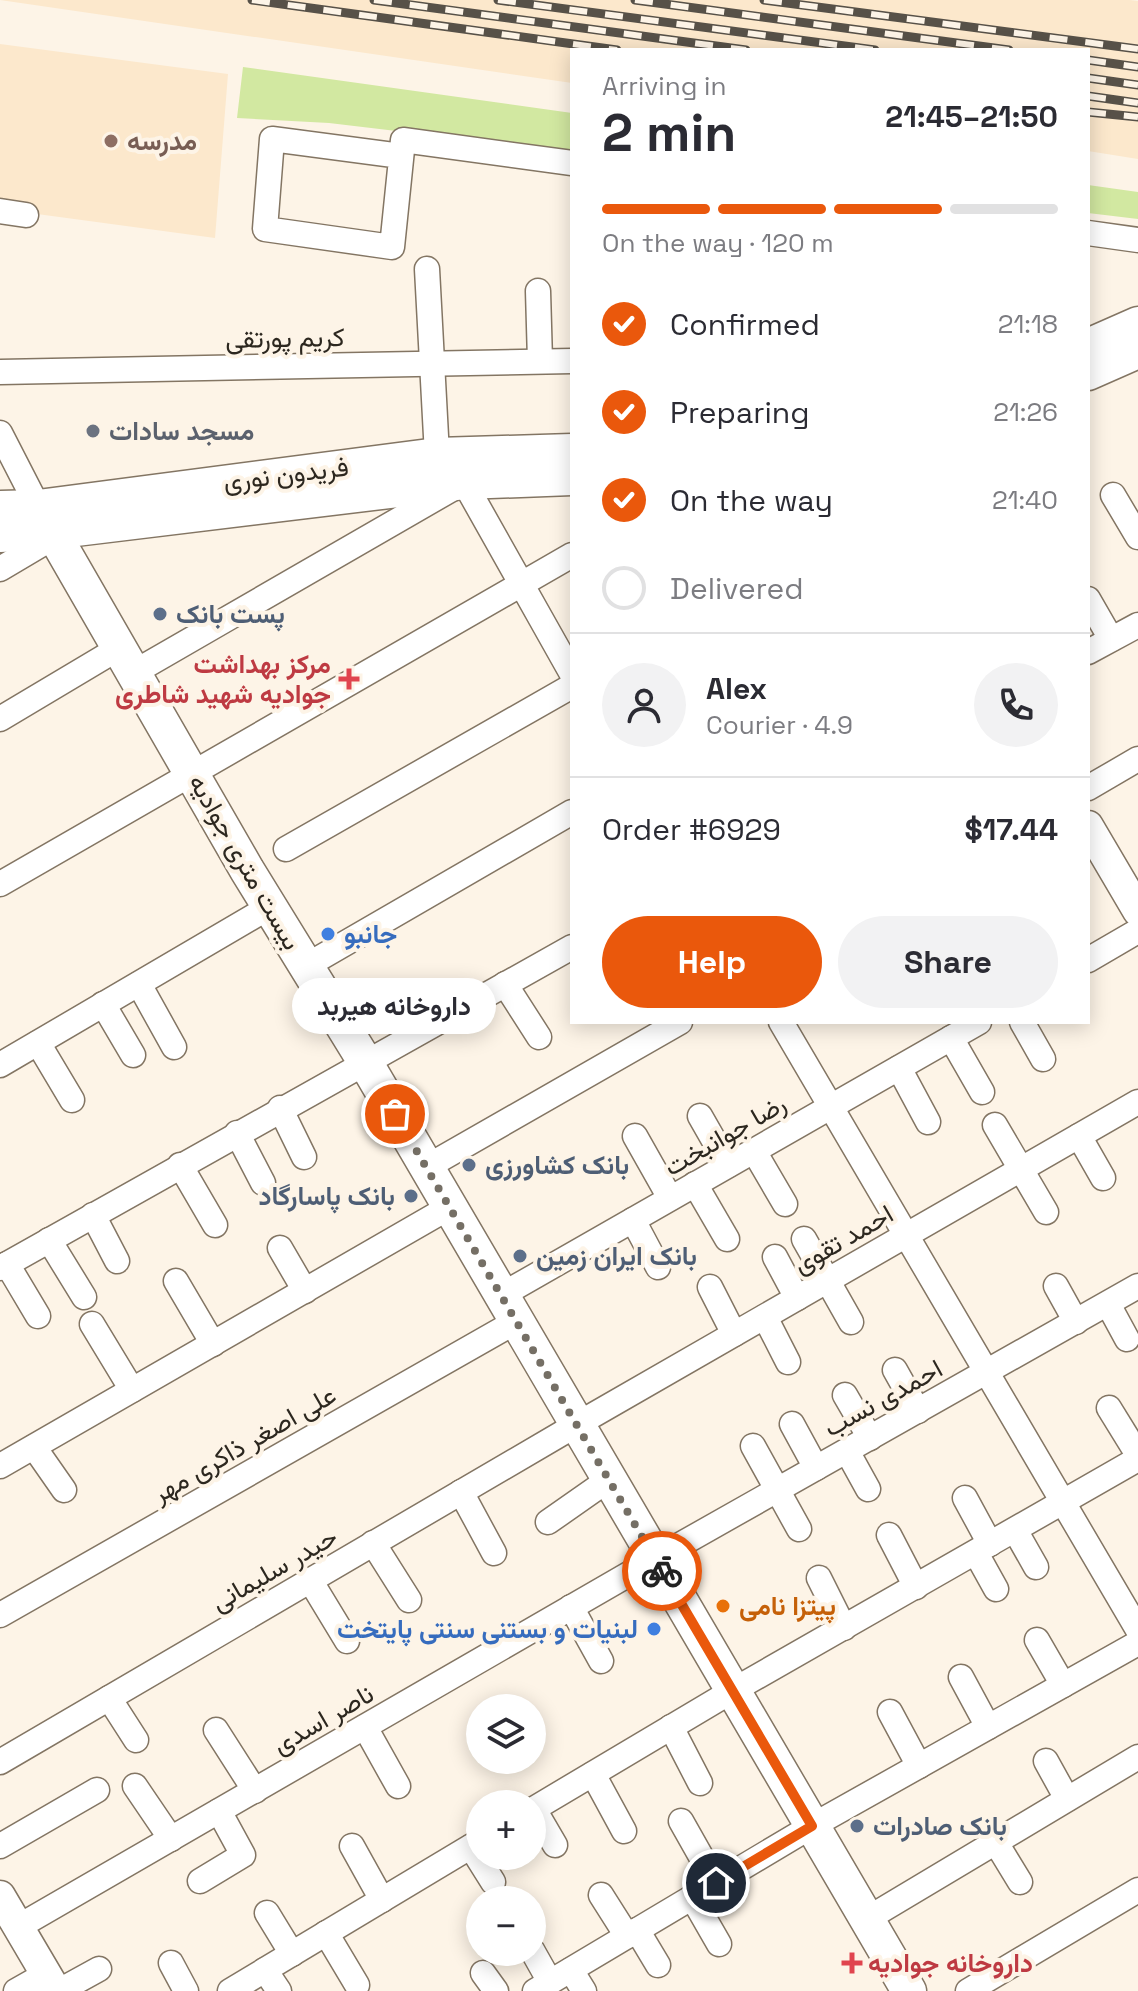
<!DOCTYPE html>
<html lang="en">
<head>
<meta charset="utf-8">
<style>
	body { margin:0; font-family:"Space Grotesk",Vazirmatn,sans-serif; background:#f2f2f3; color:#2b2b33; height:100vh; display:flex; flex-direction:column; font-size:30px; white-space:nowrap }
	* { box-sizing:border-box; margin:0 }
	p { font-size:26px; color:#7c7c81 }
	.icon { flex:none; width:44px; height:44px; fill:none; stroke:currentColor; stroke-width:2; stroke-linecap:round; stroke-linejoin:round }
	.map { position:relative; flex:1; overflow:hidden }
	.side { position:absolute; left:570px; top:48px; width:520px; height:976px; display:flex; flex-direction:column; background:#fff; border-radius:0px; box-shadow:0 4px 20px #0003 }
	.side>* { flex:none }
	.controls { position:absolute; left:466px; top:1694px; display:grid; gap:16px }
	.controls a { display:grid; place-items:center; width:80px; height:80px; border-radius:50%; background:#fff; box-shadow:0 4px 20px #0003; font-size:40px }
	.pin { position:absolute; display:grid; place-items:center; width:68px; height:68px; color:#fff; margin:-34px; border:4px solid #fff; border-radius:50%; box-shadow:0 2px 8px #0007 }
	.courier { position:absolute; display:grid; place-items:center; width:80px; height:80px; margin:-40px; border:6px solid #ea580c; border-radius:50%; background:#fff; color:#222; box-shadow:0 2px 10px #0007 }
	.bubble { position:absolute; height:56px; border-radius:28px; background:#fff; box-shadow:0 4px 20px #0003; font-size:26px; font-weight:700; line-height:56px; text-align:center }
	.summary em { font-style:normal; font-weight:700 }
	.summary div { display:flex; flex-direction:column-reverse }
	.summary { display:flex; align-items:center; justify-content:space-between; height:136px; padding:0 32px }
	h1 { font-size:52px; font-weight:700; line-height:60px }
	.bar { display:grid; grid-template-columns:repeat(4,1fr); gap:12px 8px; align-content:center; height:96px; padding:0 32px }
	.bar i { height:10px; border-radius:6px; background:#e1e1e2 }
	.bar .on { background:#ea580c }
	.bar p { grid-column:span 4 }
	.line { display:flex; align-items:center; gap:20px; padding:0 32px; border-top:2px solid #e1e1e2 }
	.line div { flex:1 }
	.round { display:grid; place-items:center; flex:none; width:84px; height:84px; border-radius:42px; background:#f2f2f3 }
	ol { padding:0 32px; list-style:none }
	li { display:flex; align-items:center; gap:24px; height:88px }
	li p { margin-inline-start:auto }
	li .icon { padding:8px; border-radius:50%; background:#ea580c; color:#fff; stroke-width:4 }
	li:last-child { color:#7c7c81 }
	li i { width:44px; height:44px; border:4px solid #e1e1e2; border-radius:50% }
	.button { display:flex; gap:16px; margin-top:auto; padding:16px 32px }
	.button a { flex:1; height:92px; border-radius:48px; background:#ea580c; color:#fff; font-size:32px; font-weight:700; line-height:92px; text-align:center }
	.button a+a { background:#f2f2f3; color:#2b2b33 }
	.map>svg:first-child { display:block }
</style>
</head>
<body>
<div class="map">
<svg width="1138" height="1991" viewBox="0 0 1138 1991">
	<rect width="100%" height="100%" fill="#fdf4e7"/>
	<!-- built -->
	<g fill="#fce8cc">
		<path d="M 0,0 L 1130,0 L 1138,1 L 1138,159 L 1088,151 L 1088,50 L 572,50 L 572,83 Z"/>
		<path d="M 0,44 L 228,74 L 215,238 L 0,209 Z"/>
	</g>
	<!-- green -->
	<g fill="#d2e8a1">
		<path d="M 243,67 L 572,113 L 572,152 L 329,123 L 237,118 Z"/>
		<path d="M 1088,185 L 1138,192 L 1138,219 L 1088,213 Z"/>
	</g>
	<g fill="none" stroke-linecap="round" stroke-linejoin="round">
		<!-- minor casing -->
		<g stroke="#837563" stroke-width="27">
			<g id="minor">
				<path d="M 401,156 L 272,139 L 265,229 L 392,247 L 403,140 L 572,163"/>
				<path d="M 0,211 L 26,215"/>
				<path d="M 1088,233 L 1138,240"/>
				<path d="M 427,269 L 437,455"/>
				<path d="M 538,291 L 540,361"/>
				<path d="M 0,372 L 572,361"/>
				<path d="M 0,433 L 38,507"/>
				<path d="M 1113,495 L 1138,537"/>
				<path d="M 0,569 L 54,537"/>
				<path d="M 1088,599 L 1111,639"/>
				<path d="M 1088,652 L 1138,625"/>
				<path d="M 133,673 L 464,482 L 572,674"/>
				<path d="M 0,719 L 119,648"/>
				<path d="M 1088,788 L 1138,759"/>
				<path d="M 286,849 L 572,686"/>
				<path d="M 0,884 L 572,555"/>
				<path d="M 1088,960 L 1138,931"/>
				<path d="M 306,966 L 572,812"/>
				<path d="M 139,984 L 174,1047"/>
				<path d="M 505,984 L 539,1037"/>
				<path d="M 103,1004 L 133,1055"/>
				<path d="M 781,1022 L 1138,1630"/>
				<path d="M 1022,1022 L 1043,1059"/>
				<path d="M 951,1038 L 982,1092"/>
				<path d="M 38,1043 L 72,1100"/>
				<path d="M 0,1065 L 271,906"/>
				<path d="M 899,1068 L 928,1122"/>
				<path d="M 280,1108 L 304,1157"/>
				<path d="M 700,1116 L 728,1165"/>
				<path d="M 995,1125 L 1046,1212"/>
				<path d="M 237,1133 L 263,1183"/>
				<path d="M 635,1136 L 670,1198"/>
				<path d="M 1079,1136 L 1103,1178"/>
				<path d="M 754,1151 L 785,1204"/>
				<path d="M 180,1165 L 215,1225"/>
				<path d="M 425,1168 L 680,1022"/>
				<path d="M 695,1184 L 727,1239"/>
				<path d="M 93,1215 L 117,1261"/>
				<path d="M 633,1220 L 658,1267"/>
				<path d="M 804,1239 L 851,1322"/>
				<path d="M 49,1240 L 84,1297"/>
				<path d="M 280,1248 L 305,1291"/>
				<path d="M 775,1257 L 797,1298"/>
				<path d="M 7,1264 L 38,1316"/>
				<path d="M 0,1268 L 572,947"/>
				<path d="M 176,1281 L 213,1344"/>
				<path d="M 1056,1286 L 1076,1322"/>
				<path d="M 710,1287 L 734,1334"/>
				<path d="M 500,1296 L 979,1022"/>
				<path d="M 1108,1304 L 1127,1339"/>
				<path d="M 765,1317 L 788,1362"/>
				<path d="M 92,1324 L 132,1390"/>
				<path d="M 895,1370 L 918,1411"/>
				<path d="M 845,1395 L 870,1438"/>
				<path d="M 1109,1408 L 1138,1455"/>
				<path d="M 792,1424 L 816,1468"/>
				<path d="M 753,1446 L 799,1529"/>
				<path d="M 34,1447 L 64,1490"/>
				<path d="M 847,1451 L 868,1489"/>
				<path d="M 0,1466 L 448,1208"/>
				<path d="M 461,1492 L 494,1553"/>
				<path d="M 965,1498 L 990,1544"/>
				<path d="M 548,1522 L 608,1480"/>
				<path d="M 1015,1530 L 1036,1567"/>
				<path d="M 889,1535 L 916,1587"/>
				<path d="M 373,1543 L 409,1600"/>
				<path d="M 976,1553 L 996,1589"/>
				<path d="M 819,1578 L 844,1628"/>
				<path d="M 310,1580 L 347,1641"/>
				<path d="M 571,1607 L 601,1661"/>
				<path d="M 0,1615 L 515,1322"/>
				<path d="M 1037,1640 L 1063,1685"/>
				<path d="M 961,1677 L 988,1727"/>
				<path d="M 109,1698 L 136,1740"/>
				<path d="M 890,1712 L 919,1766"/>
				<path d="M 365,1727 L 398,1786"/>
				<path d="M 671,1727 L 700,1783"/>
				<path d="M 216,1730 L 255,1791"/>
				<path d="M 1046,1761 L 1067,1799"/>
				<path d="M 0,1762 L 576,1425 L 1138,1102"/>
				<path d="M 593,1774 L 624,1831"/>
				<path d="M 135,1786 L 171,1839"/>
				<path d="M 534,1809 L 555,1845"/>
				<path d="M 532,1810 L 732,1691 L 1138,1459"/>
				<path d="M 681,1821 L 716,1883"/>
				<path d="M 995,1841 L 1020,1882"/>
				<path d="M 0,1846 L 97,1790"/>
				<path d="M 352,1846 L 382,1900"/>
				<path d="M 471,1847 L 493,1882"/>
				<path d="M 200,1881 L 243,1855 L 219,1811"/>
				<path d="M 601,1895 L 627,1936"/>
				<path d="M 692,1897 L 719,1944"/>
				<path d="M 267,1913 L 292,1954"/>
				<path d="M 867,1919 L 1138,1757"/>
				<path d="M 18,1927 L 655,1559 L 1138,1286"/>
				<path d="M 637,1930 L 658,1965"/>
				<path d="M 326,1933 L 357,1985"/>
				<path d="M 532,1950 L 550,1982"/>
				<path d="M 171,1963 L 186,1991"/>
				<path d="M 265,1970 L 279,1991"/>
				<path d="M 571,1970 L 584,1991"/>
				<path d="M 483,1973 L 496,1991"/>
				<path d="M 16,1991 L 46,1974"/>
				<path d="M 59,1991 L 99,1969"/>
				<path d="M 230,1991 L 480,1841"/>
				<path d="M 535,1991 L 812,1826 L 1138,1643"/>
				<path d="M 968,1991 L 1138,1890"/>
			</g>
		</g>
		<!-- tertiary casing -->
		<g stroke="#837563" stroke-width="33">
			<g id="tertiary">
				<path d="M 1088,826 L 1138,911"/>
				<path d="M 0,1896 L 56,1991"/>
			</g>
		</g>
		<!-- secondary casing -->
		<g stroke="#837563" stroke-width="37">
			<g id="secondary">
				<path d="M 1088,346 L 1138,324"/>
				<path d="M 1088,373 L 1138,351"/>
				<path d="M 38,507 L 247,870 L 364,1060 L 909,1991"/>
				<path d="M 0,508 L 38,507 L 437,455 L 572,451"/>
				<path d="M 0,535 L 51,532 L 464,482 L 572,478"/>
			</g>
		</g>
		<!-- minor -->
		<use href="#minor" stroke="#fff" stroke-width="24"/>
		<!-- tertiary -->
		<use href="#tertiary" stroke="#fff" stroke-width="30"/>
		<!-- secondary -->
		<use href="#secondary" stroke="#fff" stroke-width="34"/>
		<!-- rail casing -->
		<g stroke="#575148" stroke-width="9">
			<g id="rail">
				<path d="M 252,0 L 617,50"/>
				<path d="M 374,0 L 746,50"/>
				<path d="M 498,0 L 875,50"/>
				<path d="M 635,0 L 1009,50"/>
				<path d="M 764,0 L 1138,49"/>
				<path d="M 1088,60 L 1138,67"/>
				<path d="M 1088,78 L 1138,85"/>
				<path d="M 1088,96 L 1138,103"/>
				<path d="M 1088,112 L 1138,117"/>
			</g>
		</g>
		<!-- rail -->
		<use href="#rail" stroke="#fdf4e7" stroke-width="6" stroke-dasharray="18" stroke-linecap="butt"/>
	</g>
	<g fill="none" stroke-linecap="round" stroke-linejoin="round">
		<!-- done -->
		<path stroke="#756f65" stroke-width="8" stroke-dasharray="0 14.4" d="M 395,1114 L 662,1571"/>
		<!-- route -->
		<path stroke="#ea580c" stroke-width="10" d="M 662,1571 L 812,1826 L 716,1883"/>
	</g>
	<!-- markers -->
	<circle fill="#8d6e63" stroke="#fdf4e7" stroke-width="3" cx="111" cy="141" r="8"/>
	<circle fill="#6b7280" stroke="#fdf4e7" stroke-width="3" cx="93" cy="431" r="8"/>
	<g fill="#5c6f8a" stroke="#fdf4e7" stroke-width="3">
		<circle cx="160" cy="614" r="8"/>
		<circle cx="469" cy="1165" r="8"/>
		<circle cx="411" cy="1196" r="8"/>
		<circle cx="520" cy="1256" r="8"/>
		<circle cx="857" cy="1826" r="8"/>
	</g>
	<g fill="#e0444e" stroke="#fdf4e7" stroke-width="3">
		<path d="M345 667h8v8h8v8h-8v8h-8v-8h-8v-8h8z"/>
		<path d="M848 1951h8v8h8v8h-8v8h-8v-8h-8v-8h8z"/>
	</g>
	<g fill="#3f7fe0" stroke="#fdf4e7" stroke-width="3">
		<circle cx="328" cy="934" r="8"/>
		<circle cx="654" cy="1629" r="8"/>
	</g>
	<circle fill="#e8710a" stroke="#fdf4e7" stroke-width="3" cx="723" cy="1606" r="8"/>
	<g text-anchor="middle" stroke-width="8" stroke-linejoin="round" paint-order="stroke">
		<!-- education labels -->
		<g font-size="26" font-weight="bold" fill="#785e54" stroke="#fdf4e7" text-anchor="start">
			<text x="127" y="150">مدرسه</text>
		</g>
		<!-- street labels -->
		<g font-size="26" fill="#2c271f" stroke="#fdf4e7">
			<text transform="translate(285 338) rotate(-1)" y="9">کریم پورتقی</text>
			<text transform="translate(286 474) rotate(-7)" y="9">فریدون نوری</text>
			<text transform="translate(245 862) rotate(60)" y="9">بیست متری جوادیه</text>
			<text transform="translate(725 1135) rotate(-30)" y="9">رضا جوانبخت</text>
			<text transform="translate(843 1239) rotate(-30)" y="9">احمد تقوی</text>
			<text transform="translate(883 1398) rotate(-29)" y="9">احمدی نسب</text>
			<text transform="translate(244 1444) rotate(-30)" y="9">علی اصغر ذاکری مهر</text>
			<text transform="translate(274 1569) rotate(-30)" y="9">حیدر سلیمانی</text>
			<text transform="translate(323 1719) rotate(-30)" y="9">ناصر اسدی</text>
		</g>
		<!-- worship labels -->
		<g font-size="26" font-weight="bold" fill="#5b616d" stroke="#fdf4e7" text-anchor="start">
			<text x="109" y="440">مسجد سادات</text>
		</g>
		<!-- service labels -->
		<g font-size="26" font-weight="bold" fill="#4e5e75" stroke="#fdf4e7" text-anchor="start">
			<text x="176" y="623">پست بانک</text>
			<text x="485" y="1174">بانک کشاورزی</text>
			<text x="395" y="1205" text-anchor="end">بانک پاسارگاد</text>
			<text x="536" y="1265">بانک ایران زمین</text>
			<text x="873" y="1835">بانک صادرات</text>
		</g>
		<!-- health labels -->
		<g font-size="26" font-weight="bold" fill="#be3a42" stroke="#fdf4e7" text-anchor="end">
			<text x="331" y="673">مرکز بهداشت<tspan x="331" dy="30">جوادیه شهید شاطری</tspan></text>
			<text x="868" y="1972" text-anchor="start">داروخانه جوادیه</text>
		</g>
		<!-- shop labels -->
		<g font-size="26" font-weight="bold" fill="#366cbe" stroke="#fdf4e7" text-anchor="start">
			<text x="344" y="943">جانبو</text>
			<text x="638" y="1638" text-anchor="end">لبنیات و بستنی سنتی پایتخت</text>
		</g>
		<!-- food labels -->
		<g font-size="26" font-weight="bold" fill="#c56008" stroke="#fdf4e7" text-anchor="start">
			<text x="739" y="1615">پیتزا نامی</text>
		</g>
	</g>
</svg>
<div class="controls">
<a><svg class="icon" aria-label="layers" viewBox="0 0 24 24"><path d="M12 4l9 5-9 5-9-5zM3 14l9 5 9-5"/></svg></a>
<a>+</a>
<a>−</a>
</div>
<div class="pin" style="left:395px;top:1114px;background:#ea580c"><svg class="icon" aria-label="bag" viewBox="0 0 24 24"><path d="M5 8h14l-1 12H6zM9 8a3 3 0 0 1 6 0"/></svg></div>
<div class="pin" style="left:716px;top:1883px;background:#1f2937"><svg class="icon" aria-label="home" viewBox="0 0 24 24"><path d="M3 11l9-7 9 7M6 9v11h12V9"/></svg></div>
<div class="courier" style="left:662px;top:1571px"><svg class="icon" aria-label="bike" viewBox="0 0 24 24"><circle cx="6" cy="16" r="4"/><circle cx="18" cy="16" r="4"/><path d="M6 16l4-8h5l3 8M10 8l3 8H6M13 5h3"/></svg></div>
<div class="bubble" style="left:292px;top:978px;width:204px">داروخانه هیربد</div>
<section class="side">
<div class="summary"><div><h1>2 min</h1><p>Arriving in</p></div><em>21:45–21:50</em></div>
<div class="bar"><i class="on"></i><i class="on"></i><i class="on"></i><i></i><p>On the way · 120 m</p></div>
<ol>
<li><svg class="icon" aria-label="check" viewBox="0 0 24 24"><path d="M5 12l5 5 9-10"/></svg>Confirmed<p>21:18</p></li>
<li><svg class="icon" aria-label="check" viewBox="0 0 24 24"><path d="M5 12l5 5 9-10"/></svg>Preparing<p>21:26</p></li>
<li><svg class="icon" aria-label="check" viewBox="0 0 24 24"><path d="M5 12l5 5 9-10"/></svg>On the way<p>21:40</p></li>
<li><i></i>Delivered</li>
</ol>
<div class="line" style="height:144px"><a class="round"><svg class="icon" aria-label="person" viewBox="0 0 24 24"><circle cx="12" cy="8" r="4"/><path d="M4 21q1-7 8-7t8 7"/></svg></a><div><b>Alex</b><p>Courier · 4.9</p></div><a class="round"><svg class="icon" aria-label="phone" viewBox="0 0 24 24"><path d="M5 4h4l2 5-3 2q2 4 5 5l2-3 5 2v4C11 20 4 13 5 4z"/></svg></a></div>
<div class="line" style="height:104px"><div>Order #6929</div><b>$17.44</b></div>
<div class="button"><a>Help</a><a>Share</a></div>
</section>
</div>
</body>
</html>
